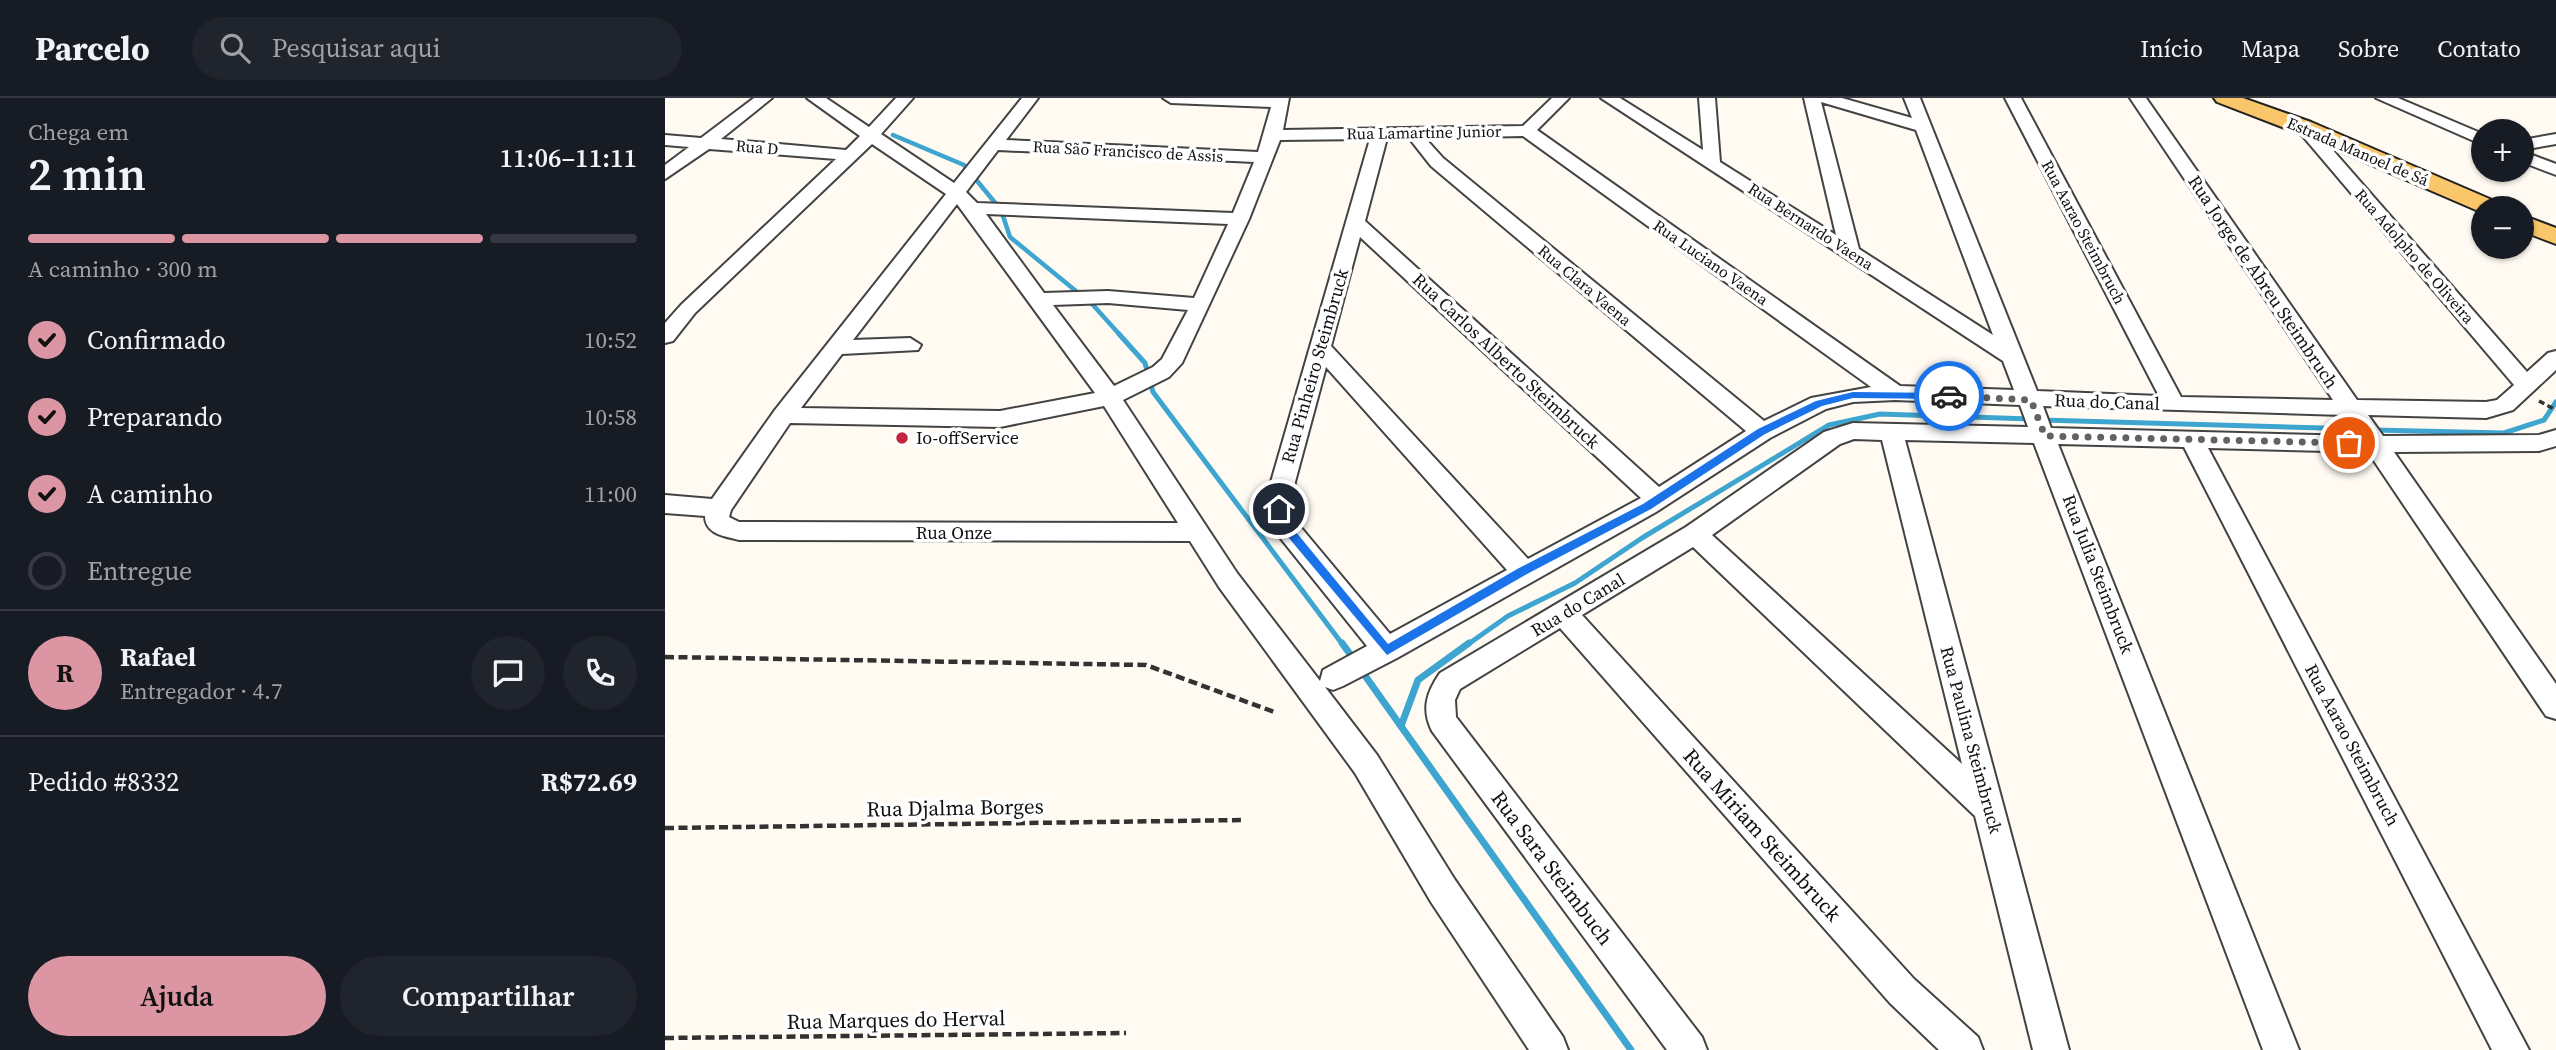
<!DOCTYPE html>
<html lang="pt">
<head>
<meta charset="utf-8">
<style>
	body { margin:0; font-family:"Source Serif 4",serif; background:#20242c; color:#f1f3f6; height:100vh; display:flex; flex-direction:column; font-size:26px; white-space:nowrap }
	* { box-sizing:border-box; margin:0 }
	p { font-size:23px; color:#9ea1a6 }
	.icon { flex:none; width:38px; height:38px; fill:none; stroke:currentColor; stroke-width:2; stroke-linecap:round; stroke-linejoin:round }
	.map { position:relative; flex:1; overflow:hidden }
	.panel { display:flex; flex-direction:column; background:#171b24; width:665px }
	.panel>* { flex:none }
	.controls { position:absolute; left:1806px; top:21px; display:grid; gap:14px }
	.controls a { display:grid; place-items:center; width:63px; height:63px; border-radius:50%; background:#171b24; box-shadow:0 2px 5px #0004; font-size:35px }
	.pin { position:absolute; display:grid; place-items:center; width:60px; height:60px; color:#fff; margin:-30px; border:4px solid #fff; border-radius:50%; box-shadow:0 2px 7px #0007 }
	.courier { position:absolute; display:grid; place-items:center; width:70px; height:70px; margin:-35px; border:5px solid #1a73e8; border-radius:50%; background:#fff; color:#222; box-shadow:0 2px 9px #0007 }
	.summary em { font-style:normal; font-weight:600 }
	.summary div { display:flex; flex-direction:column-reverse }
	.summary { display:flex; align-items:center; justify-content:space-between; height:119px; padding:0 28px }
	h1 { font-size:46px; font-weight:600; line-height:52px }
	.bar { display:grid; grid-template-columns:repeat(4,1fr); gap:10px 7px; align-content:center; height:84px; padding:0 28px }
	.bar i { height:9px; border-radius:5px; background:#363941 }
	.bar .active { background:#dc96a3 }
	.bar p { grid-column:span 4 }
	.line { display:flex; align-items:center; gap:18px; padding:0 28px; border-top:2px solid #363941 }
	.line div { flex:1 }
	.round { display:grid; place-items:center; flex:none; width:74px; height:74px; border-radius:37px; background:#20242c }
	ol { padding:0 28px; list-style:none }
	li { display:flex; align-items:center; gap:21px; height:77px }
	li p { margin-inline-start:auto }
	li .icon { padding:7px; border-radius:50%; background:#dc96a3; color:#111; stroke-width:4 }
	li:last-child { color:#9ea1a6 }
	li i { width:38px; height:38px; border:4px solid #363941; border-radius:50% }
	.action { display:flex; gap:14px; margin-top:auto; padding:14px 28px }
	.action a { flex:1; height:80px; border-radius:42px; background:#dc96a3; color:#111; font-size:28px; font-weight:600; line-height:80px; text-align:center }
	.action a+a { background:#20242c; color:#f1f3f6 }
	header { display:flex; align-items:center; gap:42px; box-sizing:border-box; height:98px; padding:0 35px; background:#171b24; border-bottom:2px solid #363941 }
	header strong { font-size:33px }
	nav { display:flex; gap:38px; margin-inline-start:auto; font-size:24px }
	.search { width:490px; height:63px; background:#20242c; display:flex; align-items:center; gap:18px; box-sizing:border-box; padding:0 24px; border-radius:38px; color:#9ea1a6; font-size:26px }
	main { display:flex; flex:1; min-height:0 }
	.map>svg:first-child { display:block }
</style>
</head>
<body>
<header>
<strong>Parcelo</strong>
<div class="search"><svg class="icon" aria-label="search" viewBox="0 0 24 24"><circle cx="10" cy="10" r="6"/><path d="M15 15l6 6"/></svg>Pesquisar aqui</div>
<nav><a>Início</a><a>Mapa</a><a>Sobre</a><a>Contato</a></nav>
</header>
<main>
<section class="panel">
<div class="summary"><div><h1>2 min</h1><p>Chega em</p></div><em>11:06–11:11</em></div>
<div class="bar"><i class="active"></i><i class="active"></i><i class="active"></i><i></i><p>A caminho · 300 m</p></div>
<ol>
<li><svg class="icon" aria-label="check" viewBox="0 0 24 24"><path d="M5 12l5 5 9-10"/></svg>Confirmado<p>10:52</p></li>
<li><svg class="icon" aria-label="check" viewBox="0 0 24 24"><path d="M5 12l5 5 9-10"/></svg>Preparando<p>10:58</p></li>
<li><svg class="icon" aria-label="check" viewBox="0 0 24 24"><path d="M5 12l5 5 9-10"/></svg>A caminho<p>11:00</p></li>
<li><i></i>Entregue</li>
</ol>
<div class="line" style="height:126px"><b class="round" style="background:#dc96a3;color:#111">R</b><div><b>Rafael</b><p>Entregador · 4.7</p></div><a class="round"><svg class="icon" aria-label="chat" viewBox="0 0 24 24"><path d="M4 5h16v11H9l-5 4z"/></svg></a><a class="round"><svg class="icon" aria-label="phone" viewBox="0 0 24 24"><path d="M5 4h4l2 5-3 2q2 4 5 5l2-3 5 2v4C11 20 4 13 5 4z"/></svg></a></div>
<div class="line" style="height:91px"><div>Pedido #8332</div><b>R$72.69</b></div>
<div class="action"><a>Ajuda</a><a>Compartilhar</a></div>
</section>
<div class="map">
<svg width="1891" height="952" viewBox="0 0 1891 952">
	<rect width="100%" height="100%" fill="#fffbf3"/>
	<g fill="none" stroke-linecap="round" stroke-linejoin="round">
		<!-- stream-far2 -->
		<path stroke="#3da5cf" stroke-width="4.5" d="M 228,37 L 299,67 L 336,112 L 345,139 L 428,207 L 455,237"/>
		<!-- stream-far1 -->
		<g stroke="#3da5cf" stroke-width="5">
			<path d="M 454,236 L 480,265 L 488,294 L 678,547"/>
			<path d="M 1377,322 L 1695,331"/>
			<path d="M 1709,332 L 1839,335 L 1879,322 L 1891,304"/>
			<path d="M 802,547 L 843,518 L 910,485 L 977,440 L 1164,327 L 1215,316 L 1366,321"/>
		</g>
		<!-- stream -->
		<g stroke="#3da5cf" stroke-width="7">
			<path d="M 677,545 L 690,563"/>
			<path d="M 696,572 L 966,952"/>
			<path d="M 736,628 L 753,582 L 804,545"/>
		</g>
		<!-- minor casing -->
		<g stroke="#434343" stroke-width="4">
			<g id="minor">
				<path d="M 89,0 L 107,0 L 56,41 L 181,52 L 195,38 L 142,0 L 161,0 L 204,29 L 231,0 L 248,0 L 216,36 L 289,85 L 357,0 L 373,0 L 341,42 L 593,54 L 606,9 L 506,5 L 498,0 L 624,0 L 618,32 L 858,28 L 887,0 L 904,0 L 872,32 L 1235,288 L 1349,292 L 1338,263 L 936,0 L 955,0 L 1038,52 L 1034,0 L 1050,0 L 1055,64 L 1171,137 L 1139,0 L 1177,0 L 1247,20 L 1239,0 L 1255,0 L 1372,293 L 1494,298 L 1340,0 L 1356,0 L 1516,299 L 1668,302 L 1465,0 L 1481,0 L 1692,302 L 1821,304 L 1832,302 L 1849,287 L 1630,29 L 1638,24 L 1644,25 L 1862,274 L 1883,255 L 1891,253 L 1891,272 L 1848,312 L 1821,320 L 1703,317 L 1718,338 L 1874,337 L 1891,332 L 1891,348 L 1874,353 L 1729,354 L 1891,586 L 1891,621 L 1881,618 L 1703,354 L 1543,350 L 1864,952 L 1827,952 L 1519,349 L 1393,346 L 1634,952 L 1598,952 L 1369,345 L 1240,342 L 1404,952 L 1368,952 L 1310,718 L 1028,449 L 917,517 L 1249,881 L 1313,939 L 1318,952 L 1274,952 L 1225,905 L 895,530 L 795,591 L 790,602 L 791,619 L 1037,939 L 1042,952 L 1002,952 L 767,633 C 756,611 762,594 775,575 L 1021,429 L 1159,334 L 1188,325 L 1363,329 L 1355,307 L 1230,302 L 1188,304 L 1161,311 L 1105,340 L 991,414 L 732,560 L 678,588 L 668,592 L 660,589 L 712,657 L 790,782 L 898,939 L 903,952 L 864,952 L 766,804 L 690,675 L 554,489 L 525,443 L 74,442 C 59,438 40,436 40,418 L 0,415 L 0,397 L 47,401 L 110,312 L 281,96 L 207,46 L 30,215 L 8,243 L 0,245 L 0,225 L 16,207 L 171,61 L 44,51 L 0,81 L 0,67 L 24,49 L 0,47 L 0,37 L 36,40 ZM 1156,4 L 1251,32 L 1328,237 L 1194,151 ZM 858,38 L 1206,289 L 1146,300 L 1099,323 L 778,60 L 760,40 ZM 722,40 L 744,40 L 766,68 L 1081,333 L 994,389 L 700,123 ZM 705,41 L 606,384 L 602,411 L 613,437 L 702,548 L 658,572 L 655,583 L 572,475 L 458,302 L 504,279 L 517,265 L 584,121 L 615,42 ZM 333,52 L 589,64 L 568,115 L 312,105 L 301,94 ZM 292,106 L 430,295 L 335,313 L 136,310 L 177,256 L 253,252 L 256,247 L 245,240 L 188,242 ZM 321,116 L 563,126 L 529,200 L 443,193 L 379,195 ZM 695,139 L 976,400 L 863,461 L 666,248 ZM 443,205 L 523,212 L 497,261 L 488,269 L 449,288 L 388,207 ZM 661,269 L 842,472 L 725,536 L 633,426 L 626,411 L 630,384 ZM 439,308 L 513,425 L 74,424 L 64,419 L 66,412 L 125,325 L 335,329 ZM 1378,308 L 1678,317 L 1692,338 L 1386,330 ZM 1189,341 L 1217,342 L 1297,666 L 1047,437 L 1175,346 Z"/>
				<path d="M 1711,0 L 1733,0 L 1818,36 L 1818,47 Z"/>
				<path d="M 1891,36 L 1891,46 L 1857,52 L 1857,42 Z"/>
				<path d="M 1857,53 L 1891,66 L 1891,77 L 1857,64 Z"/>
			</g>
		</g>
		<!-- major casing -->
		<g stroke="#212121" stroke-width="4">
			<g id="major">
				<path d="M 1549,0 L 1578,0 L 1646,24 L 1834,105 L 1838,110 L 1818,110 L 1818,115 L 1630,34 L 1552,4 Z"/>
				<path d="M 1857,117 L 1891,130 L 1891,146 L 1857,133 Z"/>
			</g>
		</g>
		<!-- path-far1 -->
		<path stroke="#323232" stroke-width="3.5" stroke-dasharray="6 3.5" stroke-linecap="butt" d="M 1874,303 L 1891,312"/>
		<!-- path -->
		<g stroke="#323232" stroke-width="4.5" stroke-dasharray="9 4.5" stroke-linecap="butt">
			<path d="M 0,559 L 481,567 L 612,615"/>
			<path d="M 0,730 L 580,722"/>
			<path d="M 0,940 L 461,935"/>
		</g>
		<!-- minor -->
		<use href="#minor" fill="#fff" fill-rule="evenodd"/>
		<!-- major -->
		<use href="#major" fill="#f9c669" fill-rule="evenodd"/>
	</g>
	<!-- route -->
	<path fill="#1a73e8" d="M 1188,294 L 1284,295 L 1288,298 L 1284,301 L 1188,300 L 1157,308 L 1100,336 L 986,411 L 862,476 L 722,557 L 618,433 L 608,411 L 617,408 L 626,428 L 723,546 L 854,470 L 978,406 L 1093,331 L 1151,303 Z"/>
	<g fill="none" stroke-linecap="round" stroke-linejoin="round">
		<!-- done -->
		<path stroke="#64625f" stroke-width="7" stroke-dasharray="0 12.6" d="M 1284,298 L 1366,302 L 1380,338 L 1684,345"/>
	</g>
	<!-- markers -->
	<circle fill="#c3253e" stroke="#fff" stroke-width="2.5" cx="237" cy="340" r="7"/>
	<g text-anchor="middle" stroke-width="7" stroke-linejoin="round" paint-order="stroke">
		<!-- far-street labels -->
		<g font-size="16" fill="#101010" stroke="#fff">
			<text transform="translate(759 34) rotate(-1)" y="6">Rua Lamartine Junior</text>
			<text transform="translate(92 49) rotate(5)" y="6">Rua D</text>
			<text transform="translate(463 53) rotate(3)" y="6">Rua São Francisco de Assis</text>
			<text transform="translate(1693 53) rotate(23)" y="6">Estrada Manoel de Sá</text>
			<text transform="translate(1146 128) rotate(33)" y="6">Rua Bernardo Vaena</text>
			<text transform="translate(1419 134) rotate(62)" y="6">Rua Aarao Steimbruch</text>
			<text transform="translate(1750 158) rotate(49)" y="6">Rua Adolpho de Oliveira</text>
			<text transform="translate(1046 164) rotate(35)" y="6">Rua Luciano Vaena</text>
			<text transform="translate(920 187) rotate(40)" y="6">Rua Clara Vaena</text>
		</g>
		<!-- street labels -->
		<g font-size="18" fill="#101010" stroke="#fff">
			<text transform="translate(1598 184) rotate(56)" y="6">Rua Jorge de Abreu Steimbruch</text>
			<text transform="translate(841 263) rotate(43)" y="6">Rua Carlos Alberto Steimbruck</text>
			<text transform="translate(650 268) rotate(-74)" y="6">Rua Pinheiro Steimbruck</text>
			<text transform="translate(1442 304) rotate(2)" y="6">Rua do Canal</text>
			<text x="289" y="441">Rua Onze</text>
			<text transform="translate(1433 476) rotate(69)" y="6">Rua Julia Steimbruck</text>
			<text transform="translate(913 507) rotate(-31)" y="6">Rua do Canal</text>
			<text transform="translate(1306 642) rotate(75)" y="6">Rua Paulina Steimbruck</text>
			<text transform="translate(1687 647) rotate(62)" y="6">Rua Aarao Steimbruch</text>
		</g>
		<!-- poi labels -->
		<g font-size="18" fill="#101010" stroke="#fff" text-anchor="start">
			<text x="251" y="346">Io-offService</text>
		</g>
		<!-- near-street labels -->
		<g font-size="21" fill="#101010" stroke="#fff">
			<text transform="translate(290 710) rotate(-1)" y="7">Rua Djalma Borges</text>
			<text transform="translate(1097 737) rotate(48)" y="7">Rua Miriam Steimbruck</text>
			<text transform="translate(887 770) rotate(53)" y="7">Rua Sara Steimbuch</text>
			<text transform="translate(231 922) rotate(-1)" y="7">Rua Marques do Herval</text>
		</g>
	</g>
</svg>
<div class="controls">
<a>+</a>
<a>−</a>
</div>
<div class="pin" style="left:1684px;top:345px;background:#ea580c"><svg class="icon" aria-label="bag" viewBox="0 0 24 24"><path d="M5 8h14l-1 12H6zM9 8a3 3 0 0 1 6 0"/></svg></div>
<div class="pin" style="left:614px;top:411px;background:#1f2937"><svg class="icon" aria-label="home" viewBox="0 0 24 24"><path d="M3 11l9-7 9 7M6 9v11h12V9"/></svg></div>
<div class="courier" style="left:1284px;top:298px"><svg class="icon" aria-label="car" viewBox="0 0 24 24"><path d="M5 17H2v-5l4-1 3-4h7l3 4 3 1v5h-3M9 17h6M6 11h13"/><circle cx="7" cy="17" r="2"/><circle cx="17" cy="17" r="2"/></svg></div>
</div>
</main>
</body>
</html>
